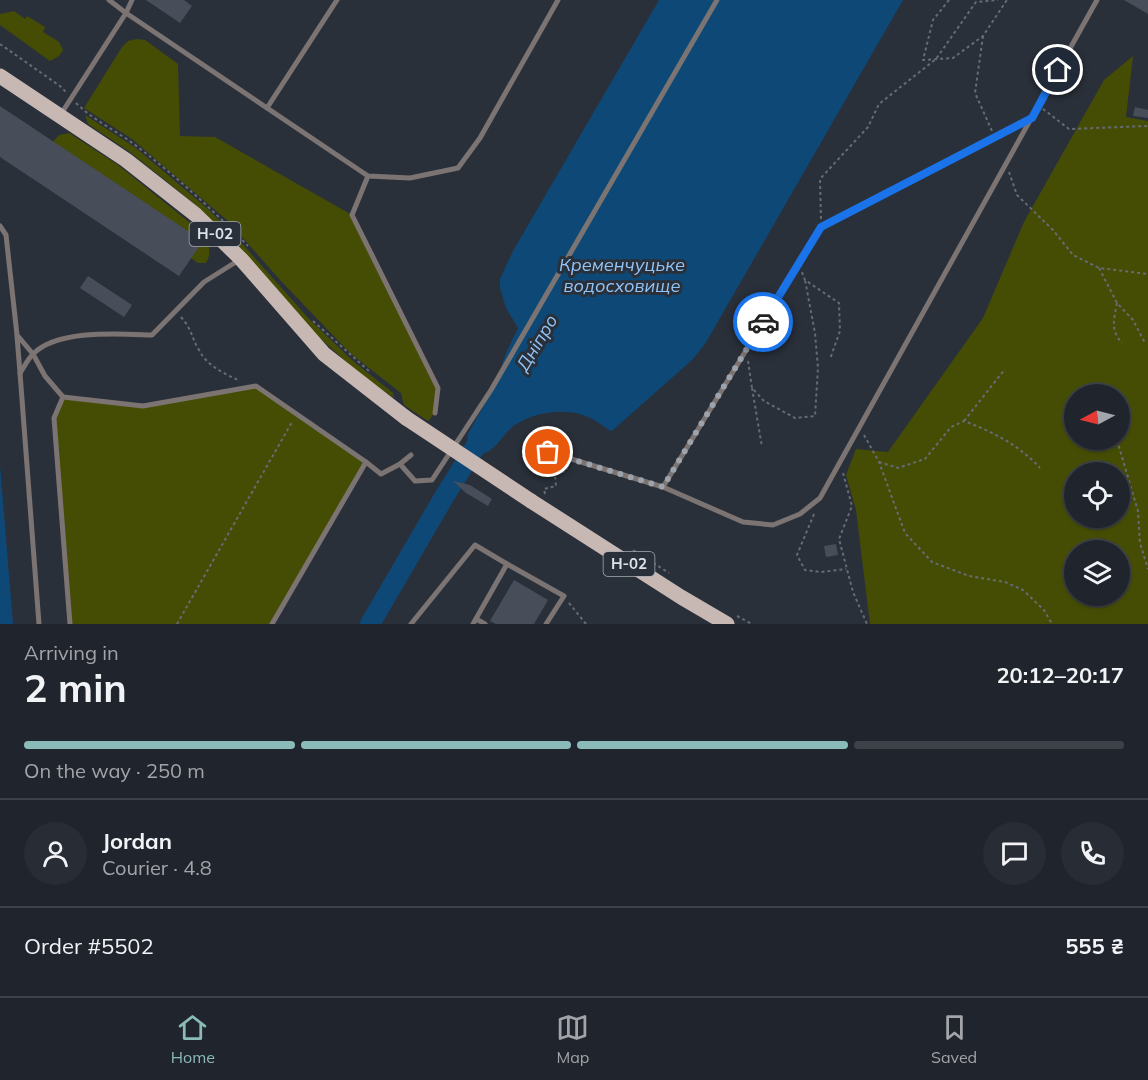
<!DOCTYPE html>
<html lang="en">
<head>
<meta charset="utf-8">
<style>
	body { margin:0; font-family:Mulish,sans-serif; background:#282c34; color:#f1f3f6; height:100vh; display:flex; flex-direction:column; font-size:22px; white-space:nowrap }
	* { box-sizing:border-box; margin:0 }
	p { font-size:20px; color:#a2a4a9 }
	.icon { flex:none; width:33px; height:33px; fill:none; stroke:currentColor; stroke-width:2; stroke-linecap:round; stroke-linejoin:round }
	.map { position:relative; height:624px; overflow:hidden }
	.sheet { display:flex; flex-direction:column; background:#20242c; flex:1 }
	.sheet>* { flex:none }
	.needle { width:39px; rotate:263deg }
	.fabs { position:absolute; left:1064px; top:384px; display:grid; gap:12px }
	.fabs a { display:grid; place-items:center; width:66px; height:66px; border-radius:50%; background:#20242c; box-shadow:0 2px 4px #0004,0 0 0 2px #3d4148; font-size:30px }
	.pin { position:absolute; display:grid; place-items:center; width:51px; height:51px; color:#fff; margin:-26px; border:3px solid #fff; border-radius:50%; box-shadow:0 2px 6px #0007 }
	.courier { position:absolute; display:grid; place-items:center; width:60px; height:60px; margin:-30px; border:4px solid #1a73e8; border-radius:50%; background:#fff; color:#222; box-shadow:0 2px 8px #0007 }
	.head em { font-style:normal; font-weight:700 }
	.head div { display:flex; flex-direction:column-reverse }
	.head { display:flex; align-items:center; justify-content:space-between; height:102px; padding:0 24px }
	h1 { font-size:39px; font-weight:700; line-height:45px }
	.bar { display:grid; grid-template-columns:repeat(4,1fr); gap:9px 6px; align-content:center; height:72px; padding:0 24px }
	.bar i { height:8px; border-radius:4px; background:#3d4148 }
	.bar .on { background:#8bbbb9 }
	.bar p { grid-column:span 4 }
	.line { display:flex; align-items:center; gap:15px; padding:0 24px; border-top:2px solid #3d4148 }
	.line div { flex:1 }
	.round { display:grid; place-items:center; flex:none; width:63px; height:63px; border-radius:32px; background:#282c34 }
	.tab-bar { display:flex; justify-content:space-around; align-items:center; height:84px; border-top:2px solid #3d4148; background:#20242c; font-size:16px; color:#a2a4a9 }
	.tab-bar a { display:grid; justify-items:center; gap:3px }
	.tab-bar .on { color:#8bbbb9 }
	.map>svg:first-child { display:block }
</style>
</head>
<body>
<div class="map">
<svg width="1148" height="624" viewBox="0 0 1148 624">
	<rect width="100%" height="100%" fill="#2a303a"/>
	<!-- green -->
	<g fill="#454d05" fill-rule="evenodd">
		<path d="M 14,11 L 25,19 L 27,16 L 45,27 L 43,32 L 59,42 L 63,50 L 59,56 L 50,61 L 0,25 L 0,14 Z"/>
		<path d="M 137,39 L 145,40 L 178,64 L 180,136 L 215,137 L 352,215 L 438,388 L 435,413 L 428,421 L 404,405 L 401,393 L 350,353 L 280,280 L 228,221 L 132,139 L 84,108 L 122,47 L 128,41 Z"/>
		<path d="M 1133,56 L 1126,117 L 1148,121 L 1148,624 L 870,624 L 856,510 L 846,475 L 856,449 L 888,452 L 983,318 L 1024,222 L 1104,80 ZM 1074,394 L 1119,394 L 1119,440 L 1074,440 ZM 1074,472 L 1119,472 L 1119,518 L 1074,518 ZM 1074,550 L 1119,550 L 1119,596 L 1074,596 Z"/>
		<path d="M 85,115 L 136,148 L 208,209 L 238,239 L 309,319 L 353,361 L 393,393 L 394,398 L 361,375 L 302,322 L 220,229 L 196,205 L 130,152 L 88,124 Z"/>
		<path d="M 69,133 L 118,165 L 204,234 C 209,244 212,253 206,263 L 198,263 L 191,258 L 202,241 L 53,142 L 59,135 Z"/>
		<path d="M 256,386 L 366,462 L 272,624 L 70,624 L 54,418 L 63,397 L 143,406 Z"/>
	</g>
	<!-- water -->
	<g fill="#0e4877">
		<path d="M 659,0 L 903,0 L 705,344 L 692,360 L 613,430 L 610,431 C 603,426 597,421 590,418 C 566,406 528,412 509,430 C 500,439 494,452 481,454 L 469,446 L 467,435 L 494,388 L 506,353 L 518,328 L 506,308 L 500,288 L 500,279 L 513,251 Z"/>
		<path d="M 0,467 L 1,477 L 13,624 L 0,624 Z"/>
	</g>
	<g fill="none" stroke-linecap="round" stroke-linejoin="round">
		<!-- river -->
		<path stroke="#0e4877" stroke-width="20" d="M 370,624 L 444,497 L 487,428"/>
	</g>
	<!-- building -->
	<g fill="#474e59">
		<path d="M 146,0 L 184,0 L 192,6 L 180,23 Z"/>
		<path d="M 1124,0 L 1148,0 L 1148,14 Z"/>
		<path d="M 0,106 L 203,241 L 179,276 L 0,157 Z"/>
		<path d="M 1135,107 L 1148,110 L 1148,118 L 1133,116 Z"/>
		<path d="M 88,276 L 132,305 L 124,317 L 80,288 Z"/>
		<path d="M 453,481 L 470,485 L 492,499 L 488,506 L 466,493 Z"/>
		<path d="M 836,544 L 838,555 L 826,557 L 824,546 Z"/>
		<path d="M 514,580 L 548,600 L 534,624 L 496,624 L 490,621 Z"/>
	</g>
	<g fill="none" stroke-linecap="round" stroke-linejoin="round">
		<!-- path -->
		<g stroke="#666b74" stroke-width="2" stroke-dasharray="3 3" stroke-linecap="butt">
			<path d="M 949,0 L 933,20 L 923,60 L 953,58 L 983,36 L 1007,0"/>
			<path d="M 983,36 L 975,93 L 992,131"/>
			<path d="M 0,44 L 60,86 L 66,92"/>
			<path d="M 76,103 C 94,121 119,132 139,148 C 178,178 214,211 248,246"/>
			<path d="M 1043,109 L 1069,129 L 1148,126"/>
			<path d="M 1009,172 L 1017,195 L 1053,230 L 1073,255 L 1099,268 L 1148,274"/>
			<path d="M 821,219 L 820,179 L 868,127 L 879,104 L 936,59 L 976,2 L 998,0"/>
			<path d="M 1099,268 L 1117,303 L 1133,320 L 1145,343"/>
			<path d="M 802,272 L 805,280 L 839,303 L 840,331 L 830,359"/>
			<path d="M 1117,303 C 1114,319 1110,330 1122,343"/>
			<path d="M 181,317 C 193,331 191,337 199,350 C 207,366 225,374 240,381"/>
			<path d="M 313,321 L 369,371"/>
			<path d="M 748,361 L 752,388 L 764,401 L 795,418 L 815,416 L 818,368 L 815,333 L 805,280"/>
			<path d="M 752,388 L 762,447"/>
			<path d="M 964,421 L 1005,369"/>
			<path d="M 864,435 L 879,462 L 905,533 L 932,562 L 969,576 L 1005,582 L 1023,590 L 1044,610 L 1052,624"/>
			<path d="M 1117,440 L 1138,511 L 1140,543 L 1148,569"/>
			<path d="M 879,462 L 898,468 L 925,459 L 951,427 L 964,421 C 993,432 1019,445 1040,468"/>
			<path d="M 843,473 L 852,506 L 839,539 L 853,592 L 867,624"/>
			<path d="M 545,494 L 544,489 L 556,486 L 555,475 L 567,470 L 566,466"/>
			<path d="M 814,514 L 797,555 L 805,570 L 821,572 L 846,569"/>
			<path d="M 633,550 L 669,573"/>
			<path d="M 569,603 L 586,624"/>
			<path d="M 737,616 L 752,624"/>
			<path d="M 177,624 L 292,422"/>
		</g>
		<!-- service -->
		<g stroke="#7b7472" stroke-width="5">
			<path d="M 109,0 L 126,13 L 132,0"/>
			<path d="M 267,108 L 337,0"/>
			<path d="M 61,114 L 126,13 L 368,176 L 410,178 L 458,168 L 480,138 L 558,0"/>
			<path d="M 368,176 L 352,215 L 438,388 L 435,413"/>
			<path d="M 0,226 L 6,235 L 17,335 L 33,354 L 45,376 L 63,397"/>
			<path d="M 17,336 L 20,373"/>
			<path d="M 532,447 L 663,487 L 743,522 L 773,525 L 800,514 L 820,498 L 1097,0"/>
			<path d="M 366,462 L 381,474 L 400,464 L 411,455"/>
			<path d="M 400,464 L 415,481 L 432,480 L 491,390 L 717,0"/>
			<path d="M 663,487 L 821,227 L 1032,118"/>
			<path d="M 476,619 L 485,624"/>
			<path d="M 39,624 L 20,373 C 24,367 28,359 33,354 C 58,329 119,334 152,335 L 204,282 L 239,260"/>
			<path d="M 70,624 L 54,418 L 63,397 L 143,406 L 256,386 L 366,462 L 272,624"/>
			<path d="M 411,624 L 475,545 L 507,564"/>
			<path d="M 473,624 L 507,564 L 564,596 L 546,624"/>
		</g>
		<!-- primary -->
		<g stroke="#c7b8b4" stroke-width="15">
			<path d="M 0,76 L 126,160 L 196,215 L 241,259 L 324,354 L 406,418"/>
			<path d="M 531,501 L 681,597 L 727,624"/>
		</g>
		<!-- primary-bridge -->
		<path stroke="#c7b8b4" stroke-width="15" d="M 406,418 L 531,501"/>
	</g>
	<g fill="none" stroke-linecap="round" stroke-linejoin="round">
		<!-- done -->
		<path stroke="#9ea3ab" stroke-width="6" stroke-dasharray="0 10.8" d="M 548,452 L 663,487 L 763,322"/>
		<!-- route -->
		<path stroke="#1a73e8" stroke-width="8" d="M 763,322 L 821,227 L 1032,118 L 1058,70"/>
	</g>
	<g text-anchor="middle" stroke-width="6" stroke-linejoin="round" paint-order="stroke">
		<!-- shield labels -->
		<g fill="#2a303a" stroke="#a7acb4" stroke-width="1.5">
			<rect x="189.5" y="222" width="51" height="24" rx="4.5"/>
			<rect x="603.5" y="552" width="51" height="24" rx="4.5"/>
		</g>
		<g font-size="15" font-weight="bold" fill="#dde1e8">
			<text x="215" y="239">Н-02</text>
			<text x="629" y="569">Н-02</text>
		</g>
		<!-- water labels -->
		<g font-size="18" font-style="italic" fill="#91c5f8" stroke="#2a303a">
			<text x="622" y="271">Кременчуцьке<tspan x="622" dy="21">водосховище</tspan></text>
			<text transform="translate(537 343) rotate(-59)" y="6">Дніпро</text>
		</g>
	</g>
</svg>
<div class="fabs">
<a><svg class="needle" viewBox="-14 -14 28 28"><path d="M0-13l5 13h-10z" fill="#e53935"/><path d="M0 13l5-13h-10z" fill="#a2a4a9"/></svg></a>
<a><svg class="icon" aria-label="locate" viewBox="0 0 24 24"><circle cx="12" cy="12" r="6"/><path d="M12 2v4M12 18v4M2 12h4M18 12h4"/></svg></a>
<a><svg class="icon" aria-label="layers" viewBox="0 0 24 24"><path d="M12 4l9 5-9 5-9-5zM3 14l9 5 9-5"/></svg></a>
</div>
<div class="pin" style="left:548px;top:452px;background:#ea580c"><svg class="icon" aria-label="bag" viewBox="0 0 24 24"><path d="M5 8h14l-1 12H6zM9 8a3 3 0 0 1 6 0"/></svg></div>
<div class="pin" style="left:1058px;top:70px;background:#1f2937"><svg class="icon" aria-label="home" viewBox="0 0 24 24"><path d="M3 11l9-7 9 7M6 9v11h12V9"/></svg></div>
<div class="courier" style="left:763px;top:322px"><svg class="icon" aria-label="car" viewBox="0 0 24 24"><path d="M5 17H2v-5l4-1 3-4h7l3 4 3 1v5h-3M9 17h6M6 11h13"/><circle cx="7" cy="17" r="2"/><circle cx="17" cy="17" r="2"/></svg></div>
</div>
<section class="sheet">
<div class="head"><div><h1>2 min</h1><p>Arriving in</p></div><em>20:12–20:17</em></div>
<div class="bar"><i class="on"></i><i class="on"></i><i class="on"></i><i></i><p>On the way · 250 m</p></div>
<div class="line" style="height:108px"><a class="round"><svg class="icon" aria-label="person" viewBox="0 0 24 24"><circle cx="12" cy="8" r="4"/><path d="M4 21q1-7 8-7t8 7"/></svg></a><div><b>Jordan</b><p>Courier · 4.8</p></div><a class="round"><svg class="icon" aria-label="chat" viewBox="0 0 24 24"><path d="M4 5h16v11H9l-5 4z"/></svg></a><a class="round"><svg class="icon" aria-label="phone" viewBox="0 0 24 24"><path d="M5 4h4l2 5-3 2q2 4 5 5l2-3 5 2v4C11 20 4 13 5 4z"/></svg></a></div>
<div class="line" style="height:78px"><div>Order #5502</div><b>555 ₴</b></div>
</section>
<nav class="tab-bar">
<a class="on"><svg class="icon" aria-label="home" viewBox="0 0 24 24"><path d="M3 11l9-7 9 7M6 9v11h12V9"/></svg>Home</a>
<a><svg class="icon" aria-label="map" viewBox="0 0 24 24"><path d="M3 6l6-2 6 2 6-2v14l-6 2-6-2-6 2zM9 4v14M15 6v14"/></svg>Map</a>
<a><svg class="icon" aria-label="saved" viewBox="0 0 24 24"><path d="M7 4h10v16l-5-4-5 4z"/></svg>Saved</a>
</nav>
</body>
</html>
